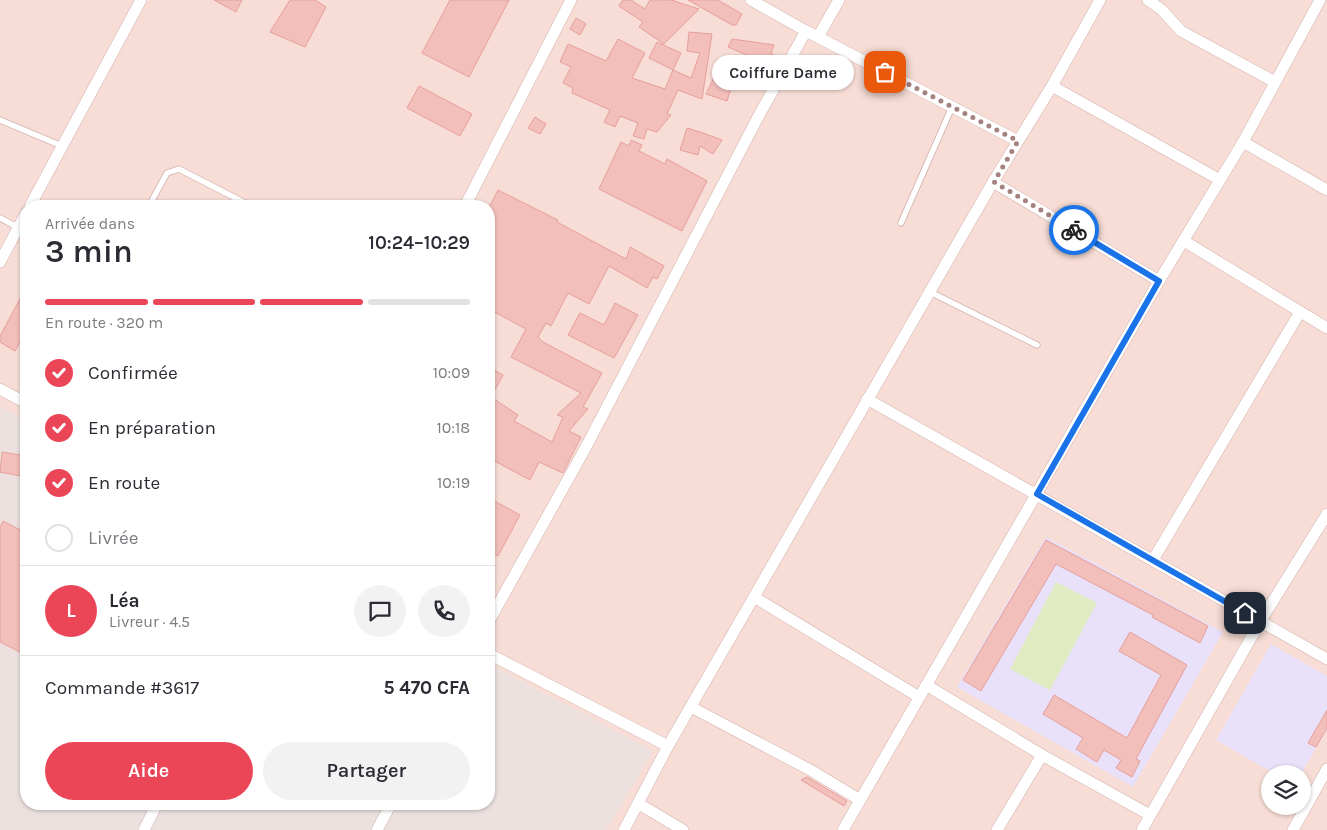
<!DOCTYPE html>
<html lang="fr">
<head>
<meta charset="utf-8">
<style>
	body { margin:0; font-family:Karla,sans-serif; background:#f2f2f3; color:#2b2b33; height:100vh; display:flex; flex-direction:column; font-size:19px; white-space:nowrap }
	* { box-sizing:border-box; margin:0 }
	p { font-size:16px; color:#7c7c81 }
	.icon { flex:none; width:28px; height:28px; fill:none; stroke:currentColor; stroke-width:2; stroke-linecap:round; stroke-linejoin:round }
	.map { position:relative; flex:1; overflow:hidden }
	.details { position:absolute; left:20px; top:200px; width:475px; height:610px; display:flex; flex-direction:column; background:#fff; border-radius:20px; box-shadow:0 1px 4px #0004 }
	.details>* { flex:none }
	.controls { position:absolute; left:1261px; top:765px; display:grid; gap:10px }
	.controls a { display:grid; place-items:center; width:50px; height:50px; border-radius:50%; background:#fff; box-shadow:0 1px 4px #0004; font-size:25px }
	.pin { position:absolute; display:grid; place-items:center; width:42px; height:42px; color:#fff; margin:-21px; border-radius:10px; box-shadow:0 2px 8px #0006 }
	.courier { position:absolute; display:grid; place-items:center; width:50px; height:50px; margin:-25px; border:4px solid #1a73e8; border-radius:50%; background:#fff; color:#222; box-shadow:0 1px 6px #0007 }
	.bubble { position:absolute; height:35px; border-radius:18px; background:#fff; box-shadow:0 1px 4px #0004; font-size:16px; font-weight:600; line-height:35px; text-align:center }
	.overview em { font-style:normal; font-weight:600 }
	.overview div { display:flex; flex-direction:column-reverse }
	.overview { display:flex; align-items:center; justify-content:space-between; height:85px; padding:0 25px }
	h1 { font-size:32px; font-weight:600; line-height:38px }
	.bar { display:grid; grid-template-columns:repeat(4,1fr); gap:8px 5px; align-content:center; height:60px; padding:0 25px }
	.bar i { height:6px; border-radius:4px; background:#e1e1e2 }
	.bar .active { background:#ea4657 }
	.bar p { grid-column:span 4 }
	.line { display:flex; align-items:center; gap:12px; padding:0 25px; border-top:1px solid #e1e1e2 }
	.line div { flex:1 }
	.round { display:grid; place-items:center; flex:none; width:52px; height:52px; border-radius:26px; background:#f2f2f3 }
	ol { padding:0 25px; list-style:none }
	li { display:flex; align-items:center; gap:15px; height:55px }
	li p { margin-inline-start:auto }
	li .icon { padding:5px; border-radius:50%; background:#ea4657; color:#fff; stroke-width:4 }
	li:last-child { color:#7c7c81 }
	li i { width:28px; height:28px; border:2px solid #e1e1e2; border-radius:50% }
	.button { display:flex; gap:10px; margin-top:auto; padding:10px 25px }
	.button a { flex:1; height:58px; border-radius:30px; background:#ea4657; color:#fff; font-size:20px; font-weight:600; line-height:58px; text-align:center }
	.button a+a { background:#f2f2f3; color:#2b2b33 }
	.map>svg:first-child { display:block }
</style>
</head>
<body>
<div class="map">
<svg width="1327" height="830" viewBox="0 0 1327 830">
	<rect width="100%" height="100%" fill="#fdebe4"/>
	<!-- residential -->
	<path fill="#f7ddd5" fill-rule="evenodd" d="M 0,0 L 1327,0 L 1327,830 L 606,830 L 652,751 L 489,664 L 489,206 L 26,206 L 26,420 L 0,407 ZM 1270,774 L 1302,774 L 1302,806 L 1270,806 Z"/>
	<!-- industrial -->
	<path fill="#ece1df" d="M 0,407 L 26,420 L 26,804 L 489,804 L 489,664 L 653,751 L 606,830 L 0,830 Z"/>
	<!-- education -->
	<g fill="#e8e1f9">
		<path d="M 1046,537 L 1223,632 L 1133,787 L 957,687 Z"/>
		<path d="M 1271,644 L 1327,676 L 1327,729 L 1301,774 L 1275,774 L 1216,740 Z"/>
	</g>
	<!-- green -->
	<path fill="#e0ebc2" d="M 1056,582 L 1097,603 L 1050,690 L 1010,669 Z"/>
	<!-- building -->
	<g fill="#f3bfbb" stroke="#e69f9b">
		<path d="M 214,0 L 242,0 L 236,12 Z"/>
		<path d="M 290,0 L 315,0 L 326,7 L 305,47 L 270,32 Z"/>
		<path d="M 450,0 L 509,0 L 469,77 L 422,53 Z"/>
		<path d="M 623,0 L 631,0 L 645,9 L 650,0 L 671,0 L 699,9 L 664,44 L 639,27 L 643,22 L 619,6 Z"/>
		<path d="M 688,0 L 718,0 L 742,14 L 736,25 L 732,25 Z"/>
		<path d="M 576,18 L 586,24 L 580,35 L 570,29 Z"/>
		<path d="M 689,32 L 712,34 L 702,99 L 678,90 L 667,114 L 671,115 L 657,132 L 647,129 L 644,139 L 633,136 L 638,123 L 620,116 L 615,127 L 604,122 L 610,110 L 572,93 L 573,88 L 563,83 L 571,67 L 560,62 L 568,44 L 606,61 L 618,39 L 645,53 L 632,78 L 665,89 L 673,70 L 691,78 L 700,53 L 687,51 Z"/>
		<path d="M 732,39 L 774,45 L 771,54 L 776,56 L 770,70 L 767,69 L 758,85 L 748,81 L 756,65 L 752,62 L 754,58 L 728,47 Z"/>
		<path d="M 657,42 L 681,53 L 673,70 L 649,58 Z"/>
		<path d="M 715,75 L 733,81 L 727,101 L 706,94 Z"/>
		<path d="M 419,86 L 472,114 L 460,136 L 407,108 Z"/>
		<path d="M 535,117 L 546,124 L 540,134 L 528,128 Z"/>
		<path d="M 687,128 L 703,133 L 722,140 L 713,154 L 700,146 L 698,155 L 680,150 Z"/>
		<path d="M 631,140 L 642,145 L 639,151 L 665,164 L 667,159 L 707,181 L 682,231 L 599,189 L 621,142 L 629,146 Z"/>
		<path d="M 498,190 L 558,220 L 557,222 L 626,259 L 630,247 L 664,266 L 657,279 L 653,277 L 647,288 L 609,266 L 589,304 L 568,293 L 551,326 L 546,323 L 538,337 L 543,342 L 602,373 L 583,407 L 588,409 L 569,431 L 581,437 L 563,473 L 539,462 L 530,480 L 489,458 L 489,367 L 503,375 L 491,397 L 518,415 L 514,421 L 552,442 L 563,417 L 557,415 L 581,393 L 511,357 L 526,329 L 489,309 L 489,208 Z"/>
		<path d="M 20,299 L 26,303 L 26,331 L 15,351 L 0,342 L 0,336 Z"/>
		<path d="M 615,303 L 638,315 L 614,358 L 568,335 L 580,313 L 604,325 Z"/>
		<path d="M 2,452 L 26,456 L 26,477 L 0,472 Z"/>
		<path d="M 489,498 L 520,515 L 498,556 L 489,552 Z"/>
		<path d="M 3,521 L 26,533 L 26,655 L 0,642 L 0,527 Z"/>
		<path d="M 1046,540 L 1208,626 L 1200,643 L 1152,617 L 1153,615 L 1056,564 L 981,691 L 963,680 Z"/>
		<path d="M 1130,632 L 1187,665 L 1136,759 L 1140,761 L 1132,777 L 1116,768 L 1121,760 L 1104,750 L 1097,762 L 1076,749 L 1083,738 L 1043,714 L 1054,695 L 1127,738 L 1161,675 L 1119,651 Z"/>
		<path d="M 1327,710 L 1327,728 L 1316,747 L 1308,743 Z"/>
		<path d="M 807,777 L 847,801 L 844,806 L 801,780 Z"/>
	</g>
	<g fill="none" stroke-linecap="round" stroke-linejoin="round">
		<!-- service casing -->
		<g stroke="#d1b1ad" stroke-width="7">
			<g id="service">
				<path d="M 0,120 L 62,146"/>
				<path d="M 149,206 L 167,173 L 179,169 L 251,206"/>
				<path d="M 0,218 L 19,228"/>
				<path d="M 901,223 L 952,107"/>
				<path d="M 930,292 L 1037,345"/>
			</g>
		</g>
		<!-- minor casing -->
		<g stroke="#d1b1ad" stroke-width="12">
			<g id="minor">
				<path d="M 751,0 L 806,31 L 1018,141"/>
				<path d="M 1148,0 L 1162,10 L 1181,31 L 1275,82"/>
				<path d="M 818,37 L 839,0"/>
				<path d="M 1052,86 L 1220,180"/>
				<path d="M 1243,142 L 1327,190"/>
				<path d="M 993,182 L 1159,281"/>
				<path d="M 30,206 L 141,0"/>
				<path d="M 465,206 L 571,0"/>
				<path d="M 1184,241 L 1327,328"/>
				<path d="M 0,262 L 26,213"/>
				<path d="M 0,389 L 26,403"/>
				<path d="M 867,399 L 1327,659"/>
				<path d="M 1153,560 L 1300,312"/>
				<path d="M 754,597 L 919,697"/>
				<path d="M 489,621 L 586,447 L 757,119 L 806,31"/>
				<path d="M 489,654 L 668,746"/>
				<path d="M 926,685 L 1042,755 L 1150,815"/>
				<path d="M 691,707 L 812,771 L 860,800"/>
				<path d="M 639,804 L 683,830"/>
				<path d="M 144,830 L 157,804"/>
				<path d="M 377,830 L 391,804"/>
				<path d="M 624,830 L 668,746 L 993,182 L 1052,86 L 1100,0"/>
				<path d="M 843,830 L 1159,281 L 1243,142 L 1320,0"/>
				<path d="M 997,830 L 1042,755"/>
				<path d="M 1142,830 L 1260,622 L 1327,514"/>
				<path d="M 1293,830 L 1327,769"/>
			</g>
		</g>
		<!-- service -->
		<use href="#service" stroke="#fff" stroke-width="5.5"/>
		<!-- minor -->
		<use href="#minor" stroke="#fff" stroke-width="11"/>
	</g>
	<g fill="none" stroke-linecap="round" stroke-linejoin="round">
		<!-- done -->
		<path stroke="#a5827f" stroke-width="5" stroke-dasharray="0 9" d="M 885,72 L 1018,141 L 994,182 L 1074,230"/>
		<!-- route -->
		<path stroke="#1a73e8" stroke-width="6" d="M 1074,230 L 1159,281 L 1037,494 L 1245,613"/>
	</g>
</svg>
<div class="controls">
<a><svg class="icon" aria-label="layers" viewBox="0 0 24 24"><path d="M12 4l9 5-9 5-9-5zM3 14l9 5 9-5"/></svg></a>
</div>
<div class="pin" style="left:885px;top:72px;background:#ea580c"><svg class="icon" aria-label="bag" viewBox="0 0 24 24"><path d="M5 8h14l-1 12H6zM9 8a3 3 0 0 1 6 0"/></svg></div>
<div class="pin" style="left:1245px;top:613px;background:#1f2937"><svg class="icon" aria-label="home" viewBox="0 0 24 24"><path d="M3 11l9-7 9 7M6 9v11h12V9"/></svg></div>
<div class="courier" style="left:1074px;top:230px"><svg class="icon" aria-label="bike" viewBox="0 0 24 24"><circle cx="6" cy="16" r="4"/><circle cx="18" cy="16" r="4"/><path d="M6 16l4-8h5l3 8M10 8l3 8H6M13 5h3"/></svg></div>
<div class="bubble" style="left:712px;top:55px;width:142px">Coiffure Dame</div>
<section class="details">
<div class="overview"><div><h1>3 min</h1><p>Arrivée dans</p></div><em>10:24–10:29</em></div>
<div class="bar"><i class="active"></i><i class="active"></i><i class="active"></i><i></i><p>En route · 320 m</p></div>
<ol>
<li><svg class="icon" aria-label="check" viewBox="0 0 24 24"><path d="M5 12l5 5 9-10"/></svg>Confirmée<p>10:09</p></li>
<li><svg class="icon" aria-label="check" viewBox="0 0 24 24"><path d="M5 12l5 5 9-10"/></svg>En préparation<p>10:18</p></li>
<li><svg class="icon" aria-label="check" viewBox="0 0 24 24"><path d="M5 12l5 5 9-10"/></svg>En route<p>10:19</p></li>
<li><i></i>Livrée</li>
</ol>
<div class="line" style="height:90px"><b class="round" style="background:#ea4657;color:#fff">L</b><div><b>Léa</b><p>Livreur · 4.5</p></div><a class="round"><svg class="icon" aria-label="chat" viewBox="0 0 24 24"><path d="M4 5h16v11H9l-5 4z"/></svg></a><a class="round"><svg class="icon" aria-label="phone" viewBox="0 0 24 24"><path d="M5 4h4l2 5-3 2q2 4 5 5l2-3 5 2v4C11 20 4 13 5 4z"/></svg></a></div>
<div class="line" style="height:65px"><div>Commande #3617</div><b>5 470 CFA</b></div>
<div class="button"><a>Aide</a><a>Partager</a></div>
</section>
</div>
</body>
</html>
